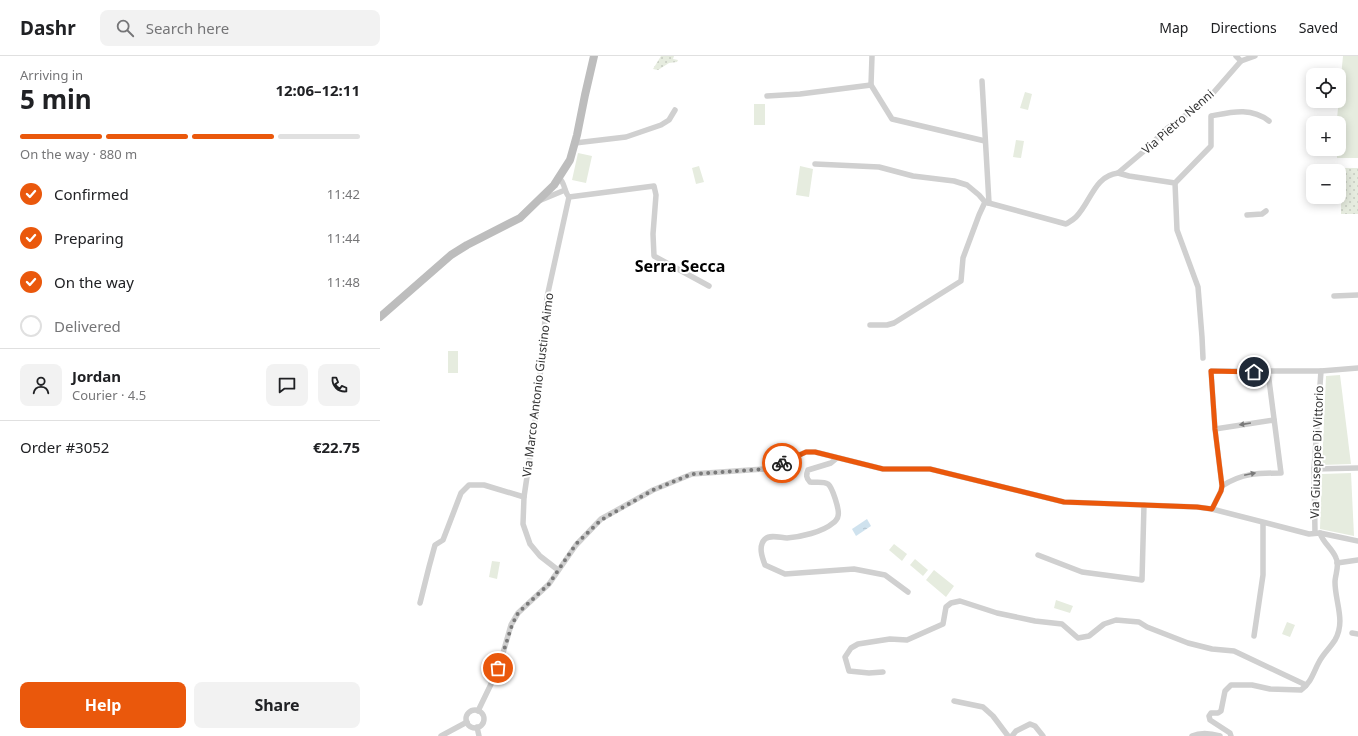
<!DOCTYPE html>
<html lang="en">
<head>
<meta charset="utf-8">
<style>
	body { margin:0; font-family:"Noto Sans",sans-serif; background:#f2f2f2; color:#202124; height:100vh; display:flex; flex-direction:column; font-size:15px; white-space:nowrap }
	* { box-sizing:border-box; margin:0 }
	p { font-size:13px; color:#757577 }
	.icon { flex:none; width:22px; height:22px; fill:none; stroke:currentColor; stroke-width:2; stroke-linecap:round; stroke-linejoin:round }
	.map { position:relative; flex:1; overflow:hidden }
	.sheet { display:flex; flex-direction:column; background:#fff; width:380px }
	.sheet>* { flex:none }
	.controls { position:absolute; left:926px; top:12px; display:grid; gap:8px }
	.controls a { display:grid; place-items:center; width:40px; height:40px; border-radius:8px; background:#fff; box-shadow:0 2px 10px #0003; font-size:20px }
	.pin { position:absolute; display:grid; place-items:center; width:34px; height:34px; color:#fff; margin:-17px; border:2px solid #fff; border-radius:50%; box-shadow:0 1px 4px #0007 }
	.courier { position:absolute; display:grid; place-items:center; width:40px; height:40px; margin:-20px; border:3px solid #ea580c; border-radius:50%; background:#fff; color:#222; box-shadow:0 1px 5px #0007 }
	.summary em { font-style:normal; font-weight:700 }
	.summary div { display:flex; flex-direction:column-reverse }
	.summary { display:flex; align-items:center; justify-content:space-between; height:68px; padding:0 20px }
	h1 { font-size:26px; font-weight:700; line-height:30px }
	.bar { display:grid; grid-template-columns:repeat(4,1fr); gap:6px 4px; align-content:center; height:48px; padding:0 20px }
	.bar i { height:5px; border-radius:3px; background:#e0e0e0 }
	.bar .selected { background:#ea580c }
	.bar p { grid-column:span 4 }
	.line { display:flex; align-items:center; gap:10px; padding:0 20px; border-top:1px solid #e0e0e0 }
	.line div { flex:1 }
	.round { display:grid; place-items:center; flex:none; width:42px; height:42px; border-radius:8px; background:#f2f2f2 }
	ol { padding:0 20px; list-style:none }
	li { display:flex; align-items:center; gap:12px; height:44px }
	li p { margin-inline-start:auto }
	li .icon { padding:4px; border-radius:50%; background:#ea580c; color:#fff; stroke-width:4 }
	li:last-child { color:#757577 }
	li i { width:22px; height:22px; border:2px solid #e0e0e0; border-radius:50% }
	.button { display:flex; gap:8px; margin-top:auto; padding:8px 20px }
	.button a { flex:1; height:46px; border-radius:8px; background:#ea580c; color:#fff; font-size:16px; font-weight:700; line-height:46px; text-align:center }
	.button a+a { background:#f2f2f2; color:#202124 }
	header { display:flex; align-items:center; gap:24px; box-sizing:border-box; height:56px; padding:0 20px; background:#fff; border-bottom:1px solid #e0e0e0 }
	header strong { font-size:19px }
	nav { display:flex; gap:22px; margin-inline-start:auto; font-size:14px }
	.search { width:280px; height:36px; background:#f2f2f2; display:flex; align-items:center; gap:10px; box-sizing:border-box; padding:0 14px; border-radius:8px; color:#757577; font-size:15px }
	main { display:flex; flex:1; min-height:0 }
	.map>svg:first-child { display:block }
</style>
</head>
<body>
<header>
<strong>Dashr</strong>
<div class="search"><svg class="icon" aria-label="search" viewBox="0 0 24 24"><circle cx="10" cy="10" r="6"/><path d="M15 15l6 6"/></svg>Search here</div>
<nav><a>Map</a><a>Directions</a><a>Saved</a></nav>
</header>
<main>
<section class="sheet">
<div class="summary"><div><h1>5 min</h1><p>Arriving in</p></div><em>12:06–12:11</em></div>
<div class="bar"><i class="selected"></i><i class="selected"></i><i class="selected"></i><i></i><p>On the way · 880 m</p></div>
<ol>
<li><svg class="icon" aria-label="check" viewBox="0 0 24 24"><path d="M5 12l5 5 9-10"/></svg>Confirmed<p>11:42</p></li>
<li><svg class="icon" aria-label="check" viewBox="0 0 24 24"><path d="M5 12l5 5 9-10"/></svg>Preparing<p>11:44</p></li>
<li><svg class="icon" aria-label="check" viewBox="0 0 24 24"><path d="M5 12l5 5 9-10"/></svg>On the way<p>11:48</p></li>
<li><i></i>Delivered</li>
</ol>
<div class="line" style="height:72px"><a class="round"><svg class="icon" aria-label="person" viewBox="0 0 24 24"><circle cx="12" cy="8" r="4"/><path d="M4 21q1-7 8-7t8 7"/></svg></a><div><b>Jordan</b><p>Courier · 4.5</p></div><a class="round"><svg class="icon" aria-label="chat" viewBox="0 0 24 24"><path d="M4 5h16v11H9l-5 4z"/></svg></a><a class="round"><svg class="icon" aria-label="phone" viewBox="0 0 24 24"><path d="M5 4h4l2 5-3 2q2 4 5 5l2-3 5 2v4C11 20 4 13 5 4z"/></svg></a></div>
<div class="line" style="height:52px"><div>Order #3052</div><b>€22.75</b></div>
<div class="button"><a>Help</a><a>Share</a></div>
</section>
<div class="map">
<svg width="978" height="680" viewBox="0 0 978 680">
	<defs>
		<pattern id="grass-dots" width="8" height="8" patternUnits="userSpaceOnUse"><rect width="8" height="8" fill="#e6ecdf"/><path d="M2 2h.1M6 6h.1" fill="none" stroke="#c6cbc0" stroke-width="1.8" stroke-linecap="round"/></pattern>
		<pattern id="water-ripples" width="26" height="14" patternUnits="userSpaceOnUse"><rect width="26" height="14" fill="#cfe2ee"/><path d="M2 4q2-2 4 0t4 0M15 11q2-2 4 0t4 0" fill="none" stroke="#b2c2cd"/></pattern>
	</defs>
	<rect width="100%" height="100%" fill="#fff"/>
	<!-- grass -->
	<g fill="url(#grass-dots)">
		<path d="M 281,0 L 294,0 L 293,3 L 298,4 L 297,6 L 289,7 L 278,14 L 273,13 Z"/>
		<rect x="961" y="112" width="17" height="46"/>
	</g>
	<!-- park -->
	<g fill="#e6ecdf">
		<path d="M 963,0 L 978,0 L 978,102 L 957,102 L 957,93 L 959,93 L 959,67 L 957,67 L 957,63 Z"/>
		<path d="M 645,36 L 652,38 L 648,54 L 640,52 Z"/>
		<rect x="374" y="48" width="11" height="21"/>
		<path d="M 636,84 L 644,85 L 641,102 L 633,101 Z"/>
		<path d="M 198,97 L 212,100 L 206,127 L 192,124 Z"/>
		<path d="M 319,110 L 324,126 L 316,128 L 312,112 Z"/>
		<path d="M 420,110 L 433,113 L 429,141 L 416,139 Z"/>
		<rect x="68" y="295" width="10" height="22"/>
		<path d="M 960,319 L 971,408 L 942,409 L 946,320 Z"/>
		<path d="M 971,417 L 974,480 L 940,473 L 942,418 Z"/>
		<path d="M 514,488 L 527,498 L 522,505 L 509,494 Z"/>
		<path d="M 535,503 L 548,514 L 543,520 L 530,509 Z"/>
		<path d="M 112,505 L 120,506 L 117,523 L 109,521 Z"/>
		<path d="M 554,514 L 574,530 L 566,541 L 546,524 Z"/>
		<path d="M 676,544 L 693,550 L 690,557 L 674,552 Z"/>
		<path d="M 907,566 L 915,569 L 910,581 L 902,578 Z"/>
	</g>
	<!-- water -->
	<path fill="url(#water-ripples)" d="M 487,463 L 491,470 L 476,480 L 472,473 Z"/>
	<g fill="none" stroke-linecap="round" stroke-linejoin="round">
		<!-- street -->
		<g stroke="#d0d0d0" stroke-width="5.5">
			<path d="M 492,0 L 491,29 L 512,63 L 605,85"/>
			<path d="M 856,0 L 861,5"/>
			<path d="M 602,25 L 609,147"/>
			<path d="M 387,40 L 420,38 L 491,29"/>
			<path d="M 195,87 L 246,81 L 281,69 L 289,64 L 295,54"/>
			<path d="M 435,108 L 499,111 L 533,120 L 574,125 L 587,129 L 599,139 L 605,146"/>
			<path d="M 738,117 L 749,120 L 795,127 L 797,174 L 818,231 L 822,281 L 823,302"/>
			<path d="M 795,127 L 831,90 L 831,60 C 852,56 871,51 889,65"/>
			<path d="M 189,141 L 274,130 L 276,139 L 273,178 L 274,200 L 329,230"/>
			<path d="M 161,144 L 185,134"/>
			<path d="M 867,159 L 882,158 L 886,155"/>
			<path d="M 954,240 L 978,239"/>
			<path d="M 490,269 L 507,269 L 514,267 L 581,225 L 583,202 L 599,159 L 605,146 L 686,168 C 689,166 693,164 696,161 C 711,146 714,120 738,117 L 770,90 L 785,74 L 827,44 L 861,5 L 875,0"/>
			<path d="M 835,373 L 894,364"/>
			<path d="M 457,402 L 451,407 L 428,414 C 426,419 426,422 430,426 C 435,427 443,425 448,428 C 452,431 460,454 458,460 C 458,462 455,466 453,467 C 443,476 420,481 407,482 C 401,482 391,478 385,483 C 378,490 382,501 385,509 L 405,518 L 474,513 L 505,519 L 528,536"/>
			<path d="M 934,413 L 978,412"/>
			<path d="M 842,430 C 862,417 878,417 901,417 L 888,316"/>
			<path d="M 832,453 L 841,435 L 842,430 L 835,373 L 831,315 L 941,315 L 978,312"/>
			<path d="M 935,477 L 934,413 L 941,315"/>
			<path d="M 658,499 L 702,516 L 762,524 L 764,449"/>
			<path d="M 957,507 L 978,504"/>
			<path d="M 178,514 L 160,500 L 150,488 L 143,468 L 144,441 L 160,332 L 160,321 L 167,241 L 189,141 C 184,136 185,126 179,122"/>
			<path d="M 40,547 L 49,511 L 55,489 L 63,484 L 81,437 L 89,429 L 104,429 L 144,441"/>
			<path d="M 972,577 L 978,578"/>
			<path d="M 874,580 L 883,519 L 883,467"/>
			<path d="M 503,616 L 489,617 L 469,615 L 465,601 L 471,592 L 478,588 L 510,583 L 527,584 L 563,568 L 566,551 L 571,547 L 580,545 L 617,557 L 655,565 L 682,568 L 698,582 L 709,580 L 724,568 L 736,564 L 759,566 L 767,571 L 808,587 L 832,593 L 854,595 L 926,629"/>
			<path d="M 574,645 L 603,651 L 613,660 L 628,680"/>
			<circle cx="95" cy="663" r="9"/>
			<path d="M 98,655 L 113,624 L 123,597 L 131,569 L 138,557 L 169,528 L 196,489 L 221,463 L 273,434 L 312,418 L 385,413 L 399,408 L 426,396 L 435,396 L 503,413 L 550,413 L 684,446 L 817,451 L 832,453 L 929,478 L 940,477 L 978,485"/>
			<path d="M 97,671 L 99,680"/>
			<path d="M 61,680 L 87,666"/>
			<path d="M 632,680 L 636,675 L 650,668 L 655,670 L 663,680"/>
			<path d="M 812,680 C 821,676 830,677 840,680"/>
			<path d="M 851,680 L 850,677 L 830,664 L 829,660 L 831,657 L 838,657 L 841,655 L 845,635 L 851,629 L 872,629 L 890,633 L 921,634 C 931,627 933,617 939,606 C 943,598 950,592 955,584 C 966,565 955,546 955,526 C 955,519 960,509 956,502 C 952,492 943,487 940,477"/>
		</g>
		<!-- secondary -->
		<path stroke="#bdbdbd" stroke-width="8" d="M 0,261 L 71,199 L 87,189 L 140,162 L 174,129 L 190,104 L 197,79 L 205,39 L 214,0"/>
	</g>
	<!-- one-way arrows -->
	<defs><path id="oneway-solid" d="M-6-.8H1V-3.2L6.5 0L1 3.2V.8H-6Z"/></defs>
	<g fill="#7a7a7a">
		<use href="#oneway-solid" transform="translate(865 368) rotate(171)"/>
		<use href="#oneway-solid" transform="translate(870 418) rotate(-12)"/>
	</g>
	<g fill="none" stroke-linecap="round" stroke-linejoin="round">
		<!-- done -->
		<path stroke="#7a7a7a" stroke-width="4" stroke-dasharray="0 7.2" d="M 118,612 L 123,597 L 132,569 L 138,557 L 169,528 L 196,488 L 221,464 L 273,434 L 312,418 L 385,413 L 402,407"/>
		<!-- route -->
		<path stroke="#ea580c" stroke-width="5" d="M 402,407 L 426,396 L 435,396 L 503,413 L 550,413 L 684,446 L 817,451 L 832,453 L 841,435 L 842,430 L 835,373 L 831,315 L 874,316"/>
	</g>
	<g text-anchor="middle" stroke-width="4" stroke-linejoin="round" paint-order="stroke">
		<!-- street labels -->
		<g font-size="12" fill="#333" stroke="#fff">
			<text transform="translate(798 66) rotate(-41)" y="4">Via Pietro Nenni</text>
			<text transform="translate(158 329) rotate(-83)" y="4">Via Marco Antonio Giustino Aimo</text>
			<text transform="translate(937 396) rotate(-88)" y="4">Via Giuseppe Di Vittorio</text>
		</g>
		<!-- district labels -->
		<g font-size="16" font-weight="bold" fill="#000" stroke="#fff">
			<text x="300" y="216">Serra Secca</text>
		</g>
	</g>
</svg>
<div class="controls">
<a><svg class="icon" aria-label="locate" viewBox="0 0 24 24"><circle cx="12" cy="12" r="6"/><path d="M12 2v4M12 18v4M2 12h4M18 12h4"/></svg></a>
<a>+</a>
<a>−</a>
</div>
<div class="pin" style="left:118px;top:612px;background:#ea580c"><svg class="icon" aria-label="bag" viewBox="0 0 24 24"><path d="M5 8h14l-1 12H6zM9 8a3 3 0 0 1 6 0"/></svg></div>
<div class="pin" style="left:874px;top:316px;background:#1f2937"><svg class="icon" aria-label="home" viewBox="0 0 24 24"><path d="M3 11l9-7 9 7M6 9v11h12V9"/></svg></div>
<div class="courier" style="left:402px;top:407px"><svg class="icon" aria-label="bike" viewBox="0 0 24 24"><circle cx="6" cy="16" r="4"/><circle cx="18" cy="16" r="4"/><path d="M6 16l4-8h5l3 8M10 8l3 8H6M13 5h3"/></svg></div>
</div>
</main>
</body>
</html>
